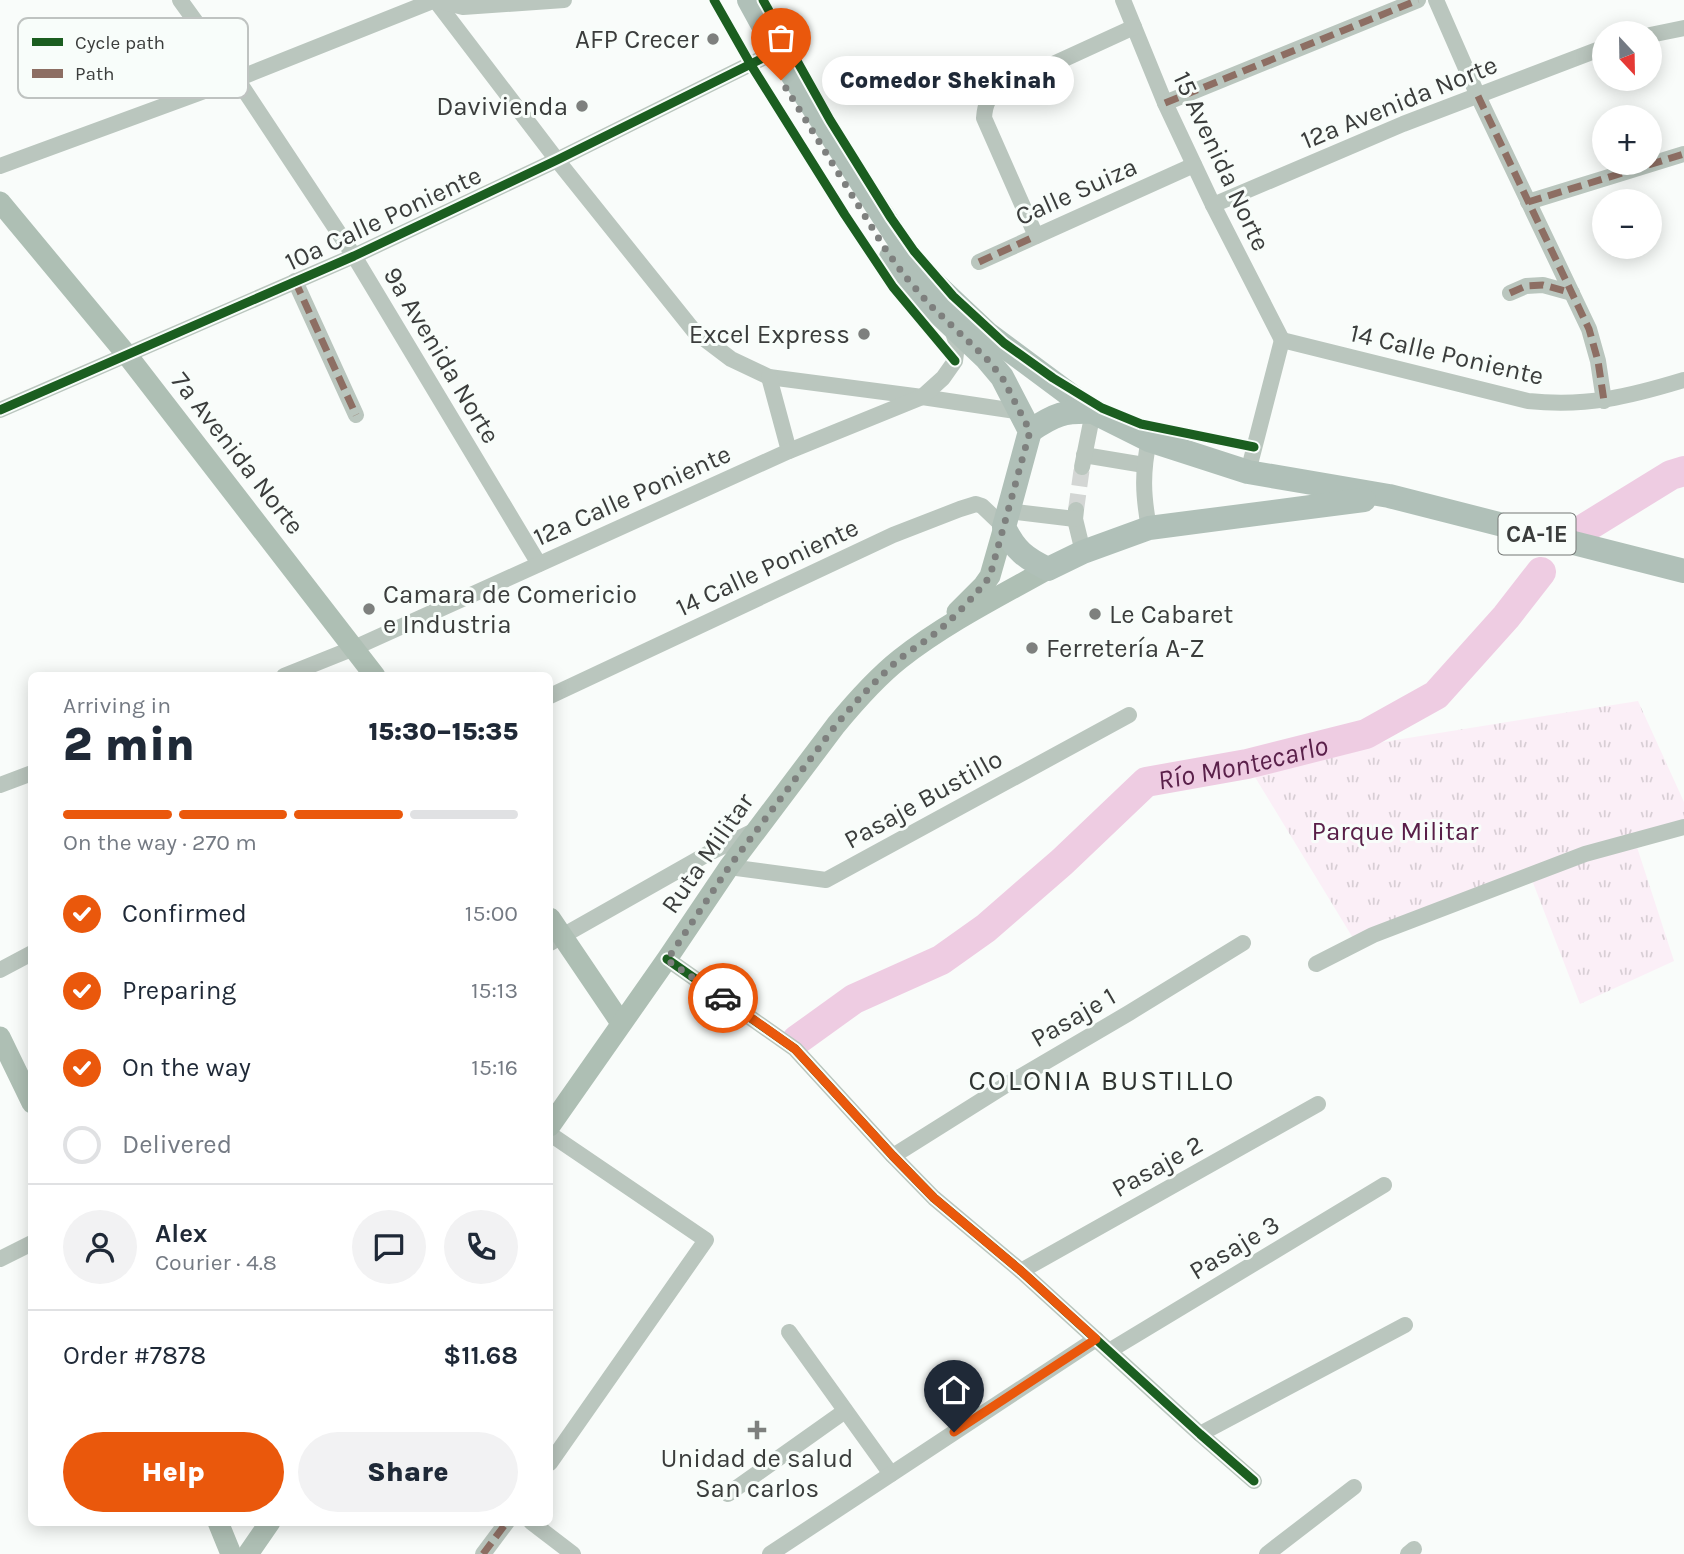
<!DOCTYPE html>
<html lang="en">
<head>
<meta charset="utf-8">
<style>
	body { margin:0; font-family:Karla,sans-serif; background:#f2f2f3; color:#1f2937; height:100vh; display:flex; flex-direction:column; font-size:26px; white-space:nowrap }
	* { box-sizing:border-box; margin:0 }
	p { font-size:23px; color:#747a83 }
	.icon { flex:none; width:38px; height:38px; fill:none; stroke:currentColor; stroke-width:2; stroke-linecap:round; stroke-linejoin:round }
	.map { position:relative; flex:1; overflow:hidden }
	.side { position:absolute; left:28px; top:672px; width:525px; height:854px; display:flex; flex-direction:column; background:#fff; border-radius:10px; box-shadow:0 4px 18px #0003 }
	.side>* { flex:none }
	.needle { width:46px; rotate:158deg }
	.fabs { position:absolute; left:1592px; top:21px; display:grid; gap:14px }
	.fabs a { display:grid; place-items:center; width:70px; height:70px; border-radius:50%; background:#fff; box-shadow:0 4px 18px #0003; font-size:35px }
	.pin { position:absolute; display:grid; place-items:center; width:60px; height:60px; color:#fff; margin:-72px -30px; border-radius:50% 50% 50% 0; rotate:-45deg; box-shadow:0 0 7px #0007 }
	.pin .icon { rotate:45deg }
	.courier { position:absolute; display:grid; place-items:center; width:70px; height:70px; margin:-35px; border:5px solid #ea580c; border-radius:50%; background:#fff; color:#222; box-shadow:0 2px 9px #0007 }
	.bubble { position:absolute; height:49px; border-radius:24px; background:#fff; box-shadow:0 4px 18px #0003; font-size:23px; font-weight:800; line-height:49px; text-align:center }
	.overview em { font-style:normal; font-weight:800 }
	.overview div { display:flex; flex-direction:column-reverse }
	.overview { display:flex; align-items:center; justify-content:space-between; height:119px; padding:0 35px }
	h1 { font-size:46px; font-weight:800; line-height:52px }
	.bar { display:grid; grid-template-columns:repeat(4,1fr); gap:10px 7px; align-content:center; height:84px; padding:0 35px }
	.bar i { height:9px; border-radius:5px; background:#e0e1e3 }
	.bar .selected { background:#ea580c }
	.bar p { grid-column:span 4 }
	.line { display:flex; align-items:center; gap:18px; padding:0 35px; border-top:2px solid #e0e1e3 }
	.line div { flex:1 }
	.round { display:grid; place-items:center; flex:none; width:74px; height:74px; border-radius:37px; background:#f2f2f3 }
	ol { padding:0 35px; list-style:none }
	li { display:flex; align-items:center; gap:21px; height:77px }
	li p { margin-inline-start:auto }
	li .icon { padding:7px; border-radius:50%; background:#ea580c; color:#fff; stroke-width:4 }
	li:last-child { color:#747a83 }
	li i { width:38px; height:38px; border:4px solid #e0e1e3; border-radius:50% }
	.primary-button { display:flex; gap:14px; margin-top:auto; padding:14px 35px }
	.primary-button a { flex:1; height:80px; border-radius:42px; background:#ea580c; color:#fff; font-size:28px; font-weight:800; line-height:80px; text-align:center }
	.primary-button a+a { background:#f2f2f3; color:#1f2937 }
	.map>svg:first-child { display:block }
</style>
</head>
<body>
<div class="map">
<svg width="1684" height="1554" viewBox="0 0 1684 1554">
	<defs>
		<pattern id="park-tufts" width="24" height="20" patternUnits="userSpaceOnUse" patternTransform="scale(1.75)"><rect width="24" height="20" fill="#fbeff7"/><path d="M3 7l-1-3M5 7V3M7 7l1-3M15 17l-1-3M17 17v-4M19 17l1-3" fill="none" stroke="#d8ced5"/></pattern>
	</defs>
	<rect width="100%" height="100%" fill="#f9fcfa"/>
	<!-- park -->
	<path fill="url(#park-tufts)" d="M 1638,701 L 1684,802 L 1684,827 L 1635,841 L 1674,961 L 1580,1004 L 1530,875 L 1356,943 L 1247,764 Z"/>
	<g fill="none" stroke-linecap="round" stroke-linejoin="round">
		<!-- river -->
		<g stroke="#eecce2" stroke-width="30">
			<path d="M 1585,528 L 1671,475 L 1684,471"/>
			<path id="s1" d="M 797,1040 L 854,999 L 941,960 L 986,928 L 1062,862 L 1146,782 L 1247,764 L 1366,734 L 1436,695 L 1506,617 L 1541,572"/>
		</g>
		<!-- minor-tunnel -->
		<path stroke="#d3d6d4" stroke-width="16" stroke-dasharray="16 8" stroke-linecap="butt" d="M 1076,510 L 1082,467"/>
		<!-- minor -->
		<g stroke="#bac6be" stroke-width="16">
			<path d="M 180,0 L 237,79 L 354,256 L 539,564"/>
			<path d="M 435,0 L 557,160 L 694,331 L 731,359 L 769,377 L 922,397 L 1022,412"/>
			<path d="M 1123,0 L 1165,103 L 1213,205 L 1282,340"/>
			<path d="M 1436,0 L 1478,96 L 1589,329 L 1598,361 L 1604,401"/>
			<path d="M 1650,35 L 1684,28"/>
			<path d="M 1165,103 L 1418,0"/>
			<path d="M 0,166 L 237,79 L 435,0 L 463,7 L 564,0"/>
			<path d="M 1528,202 L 1684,154"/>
			<path d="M 1213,205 L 1403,124 L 1605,47"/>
			<path d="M 1036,236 L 984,118 C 985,103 989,96 1001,88 L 1134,27"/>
			<path d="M 979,262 L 1194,165"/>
			<path d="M 295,281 L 356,415"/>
			<path d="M 1510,293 L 1526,286 L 1543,285 L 1572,293"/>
			<path d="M 1282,340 L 1528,401 C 1587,407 1628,397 1684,380"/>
			<path d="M 769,377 L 789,451"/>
			<path d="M 0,410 L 354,256 L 557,160 L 777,51"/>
			<path d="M 1084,455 L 1144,465"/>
			<path d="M 1082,467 L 1093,412"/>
			<path d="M 1248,472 L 1282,340"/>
			<path d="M 1076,510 L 1075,519 L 1083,552"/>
			<path d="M 1008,511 L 1075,519"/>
			<path d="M 1149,528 C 1143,495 1142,473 1149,440"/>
			<path d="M 284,676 L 354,648 L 789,451 L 922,397 L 943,378 L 955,361 L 957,345 L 952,329"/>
			<path d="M 550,696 L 893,535 L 960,509 L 976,504 L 982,506 L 1004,527"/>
			<path d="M 0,785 L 32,773"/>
			<path d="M 729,867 L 826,880 L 1129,715"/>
			<path d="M 550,943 L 709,853 L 756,830"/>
			<path d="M 667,959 L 795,1049 L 893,1156 L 934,1198 L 1021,1271 L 1200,1434 L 1254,1481"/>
			<path d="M 1316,964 L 1373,935 L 1585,854 L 1684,827"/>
			<path d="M 0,970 L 32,953"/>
			<path d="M 550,1134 L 706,1240 L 550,1463"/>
			<path d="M 893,1156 L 1006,1085 L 1129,1013 L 1243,943"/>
			<path d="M 0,1259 L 32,1243"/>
			<path d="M 1021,1271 L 1318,1104"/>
			<path d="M 789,1332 L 891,1474"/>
			<path d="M 1109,1351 L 1384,1185"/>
			<path d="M 1200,1434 L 1405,1325"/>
			<path d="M 728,1494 L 845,1411"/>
			<path d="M 531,1522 L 573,1554"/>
			<path d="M 483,1554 L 507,1522"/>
			<path d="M 770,1554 L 1096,1339"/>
			<path d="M 1267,1554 L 1354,1487"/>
			<path d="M 1408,1554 L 1414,1549"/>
		</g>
		<!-- major -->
		<g stroke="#aebfb4" stroke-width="21">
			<path d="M 0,202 L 127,355 L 375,676"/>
			<path d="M 957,612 L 983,586 L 990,576 L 1004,527"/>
			<path d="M 550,918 L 621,1023"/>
			<path d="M 0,1037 L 32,1103"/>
			<path d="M 550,1126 L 667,959 L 729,867 L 836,725 C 855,702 876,678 900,659 C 946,623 998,597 1048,569"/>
			<path d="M 218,1522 L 231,1554"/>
			<path d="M 248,1554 L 270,1522"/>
		</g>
		<!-- highway -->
		<g stroke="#b0c0b8" stroke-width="24">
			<path d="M 749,0 L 777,51 L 896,236 L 914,261 L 936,285 L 988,334 L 1093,412 L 1149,440 L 1248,472 L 1389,496 L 1684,571"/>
			<path d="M 891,257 L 904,275 L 930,305 L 986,358 L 1002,377 L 1030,431 L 1004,527 C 1015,550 1025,558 1048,569 L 1083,552 L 1149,528 L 1364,500"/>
			<path d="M 1030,431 C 1055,414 1064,411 1093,412"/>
		</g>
		<!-- quiet -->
		<g stroke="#8d6e63" stroke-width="7" stroke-dasharray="14 7" stroke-linecap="butt">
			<path d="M 1478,96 L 1589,329 L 1598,361 L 1604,401"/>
			<path d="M 1165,103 L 1418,0"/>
			<path d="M 1528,202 L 1684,154"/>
			<path d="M 979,262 L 1036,236"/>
			<path d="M 295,281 L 356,415"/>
			<path d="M 1510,293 L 1526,286 L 1543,285 L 1572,293"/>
			<path d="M 483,1554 L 507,1522"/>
		</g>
		<!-- cycleway casing -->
		<g stroke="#f8fdfa" stroke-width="13">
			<g id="cycleway">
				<path d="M 714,0 L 751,65 L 845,215 L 893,287 L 955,361"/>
				<path d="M 763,0 L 830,120 L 891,218 L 914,251 L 953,296 L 1004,343 L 1053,378 L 1102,408 L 1141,424 L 1254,447"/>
				<path d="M 0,410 L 354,256 L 557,160 L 777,51"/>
				<path d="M 667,959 L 795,1049 L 893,1156 L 934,1198 L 1021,1271 L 1200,1434 L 1254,1481"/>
			</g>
		</g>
		<!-- cycleway -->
		<use href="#cycleway" stroke="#1b5e20" stroke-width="9"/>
	</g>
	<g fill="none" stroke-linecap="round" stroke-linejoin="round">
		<!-- done -->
		<path stroke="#7e807e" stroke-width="7" stroke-dasharray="0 12.6" d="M 723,998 L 667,960 L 729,867 L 836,725 C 855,702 875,681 897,661 C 908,652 921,644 933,635 C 950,622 977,594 990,576 L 1030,431 L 1002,377 L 986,358 L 930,305 L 904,275 L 884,247 L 781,80"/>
		<!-- route -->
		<path stroke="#ea580c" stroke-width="9" d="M 723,998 L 795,1049 L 893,1156 L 934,1198 L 1021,1271 L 1096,1339 L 954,1432"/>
	</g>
	<!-- markers -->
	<g fill="#7e807e" stroke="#f8fdfa" stroke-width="2.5">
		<circle cx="713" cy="39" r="7"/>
		<circle cx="582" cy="106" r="7"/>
		<circle cx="864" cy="334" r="7"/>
		<circle cx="369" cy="609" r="7"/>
		<circle cx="1095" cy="614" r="7"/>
		<circle cx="1032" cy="648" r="7"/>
		<path d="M753.5 1419.5h7v7h7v7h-7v7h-7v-7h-7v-7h7z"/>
	</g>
	<g text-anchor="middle" stroke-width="6" stroke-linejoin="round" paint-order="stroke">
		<!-- shield labels -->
		<rect fill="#f8fdfa" stroke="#747775" stroke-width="2" x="1498.5" y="513.5" width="77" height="41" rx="5"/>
		<g font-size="24" font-weight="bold" fill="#3b3d3c">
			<text x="1537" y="542">CA-1E</text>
		</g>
		<!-- poi labels -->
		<g font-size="26" fill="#3b3d3c" stroke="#f8fdfa" text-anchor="end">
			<text x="699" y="48">AFP Crecer</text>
			<text x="568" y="115">Davivienda</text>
			<text x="850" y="343">Excel Express</text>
			<text x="383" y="603" text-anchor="start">Camara de Comericio<tspan x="383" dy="30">e Industria</tspan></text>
			<text x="1109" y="623" text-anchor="start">Le Cabaret</text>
			<text x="1046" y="657" text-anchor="start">Ferretería A-Z</text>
			<text x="757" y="1467" text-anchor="middle">Unidad de salud<tspan x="757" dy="30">San carlos</tspan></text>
		</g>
		<!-- street labels -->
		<g font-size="26" fill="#3b3d3c" stroke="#f8fdfa">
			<text transform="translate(1399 102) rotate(-22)" y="9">12a Avenida Norte</text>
			<text transform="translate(1222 161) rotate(65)" y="9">15 Avenida Norte</text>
			<text transform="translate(1076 191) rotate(-24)" y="9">Calle Suiza</text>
			<text transform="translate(383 218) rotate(-25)" y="9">10a Calle Poniente</text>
			<text transform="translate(1447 354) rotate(13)" y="9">14 Calle Poniente</text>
			<text transform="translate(442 355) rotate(59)" y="9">9a Avenida Norte</text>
			<text transform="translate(238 453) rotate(52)" y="9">7a Avenida Norte</text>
			<text transform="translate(632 495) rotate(-24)" y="9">12a Calle Poniente</text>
			<text transform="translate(767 567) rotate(-25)" y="9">14 Calle Poniente</text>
			<text transform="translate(923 799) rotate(-29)" y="9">Pasaje Bustillo</text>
			<text transform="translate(707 853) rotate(-55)" y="9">Ruta Militar</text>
			<text transform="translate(1073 1017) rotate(-30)" y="9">Pasaje 1</text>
			<text transform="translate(1157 1166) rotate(-29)" y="9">Pasaje 2</text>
			<text transform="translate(1234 1247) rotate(-31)" y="9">Pasaje 3</text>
		</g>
		<!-- park labels -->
		<g font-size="26" fill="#581f48" stroke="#f8fdfa">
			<text x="1395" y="840">Parque Militar</text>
		</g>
		<!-- water labels -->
		<g font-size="28" font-style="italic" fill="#5a204a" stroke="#f8fdfa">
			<text dy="10" stroke="none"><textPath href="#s1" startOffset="536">Río Montecarlo</textPath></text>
		</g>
		<!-- neighbourhood labels -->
		<g font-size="28" letter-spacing="2" fill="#2f3431" stroke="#f8fdfa">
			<text x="1102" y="1090">COLONIA BUSTILLO</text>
		</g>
	</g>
	<!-- legend -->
	<rect x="18" y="18" width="230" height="80" rx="10" fill="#f8fdfa" stroke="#bfc3c1" stroke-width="2"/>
	<rect x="32" y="38" width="31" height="8" fill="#1b5e20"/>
	<rect x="32" y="69" width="31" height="9" fill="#8d6e63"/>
	<g font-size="19" fill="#3b3d3c">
		<text x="75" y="49">Cycle path</text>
		<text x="75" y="80">Path</text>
	</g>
</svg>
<div class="fabs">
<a><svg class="needle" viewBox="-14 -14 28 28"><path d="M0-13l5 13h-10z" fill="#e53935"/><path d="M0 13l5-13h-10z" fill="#747a83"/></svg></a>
<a>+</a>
<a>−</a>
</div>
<div class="pin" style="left:781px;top:80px;background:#ea580c"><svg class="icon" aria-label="bag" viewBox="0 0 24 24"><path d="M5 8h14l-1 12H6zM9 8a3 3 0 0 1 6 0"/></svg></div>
<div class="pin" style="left:954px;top:1432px;background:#1f2937"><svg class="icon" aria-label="home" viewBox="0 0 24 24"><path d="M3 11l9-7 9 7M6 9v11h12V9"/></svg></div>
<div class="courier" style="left:723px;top:998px"><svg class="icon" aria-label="car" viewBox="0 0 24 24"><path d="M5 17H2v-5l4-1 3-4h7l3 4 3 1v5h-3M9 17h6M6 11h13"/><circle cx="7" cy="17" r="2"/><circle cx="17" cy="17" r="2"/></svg></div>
<div class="bubble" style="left:822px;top:56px;width:252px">Comedor Shekinah</div>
<section class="side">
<div class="overview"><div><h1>2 min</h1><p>Arriving in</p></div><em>15:30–15:35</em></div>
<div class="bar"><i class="selected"></i><i class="selected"></i><i class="selected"></i><i></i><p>On the way · 270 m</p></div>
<ol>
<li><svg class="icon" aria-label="check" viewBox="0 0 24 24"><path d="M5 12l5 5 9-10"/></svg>Confirmed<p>15:00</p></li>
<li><svg class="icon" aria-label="check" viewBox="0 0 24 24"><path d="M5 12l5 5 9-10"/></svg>Preparing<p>15:13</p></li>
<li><svg class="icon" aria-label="check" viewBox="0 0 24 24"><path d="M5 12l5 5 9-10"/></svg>On the way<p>15:16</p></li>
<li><i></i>Delivered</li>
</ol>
<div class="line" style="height:126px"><a class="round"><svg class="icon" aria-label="person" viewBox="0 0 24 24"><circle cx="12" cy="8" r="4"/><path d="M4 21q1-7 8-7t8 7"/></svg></a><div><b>Alex</b><p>Courier · 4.8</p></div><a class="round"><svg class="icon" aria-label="chat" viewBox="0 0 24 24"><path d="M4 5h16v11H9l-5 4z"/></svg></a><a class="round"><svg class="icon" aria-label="phone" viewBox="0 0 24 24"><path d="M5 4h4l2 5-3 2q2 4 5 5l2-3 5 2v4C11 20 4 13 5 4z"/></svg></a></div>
<div class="line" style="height:91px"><div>Order #7878</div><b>$11.68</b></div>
<div class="primary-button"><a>Help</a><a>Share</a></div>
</section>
</div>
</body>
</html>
